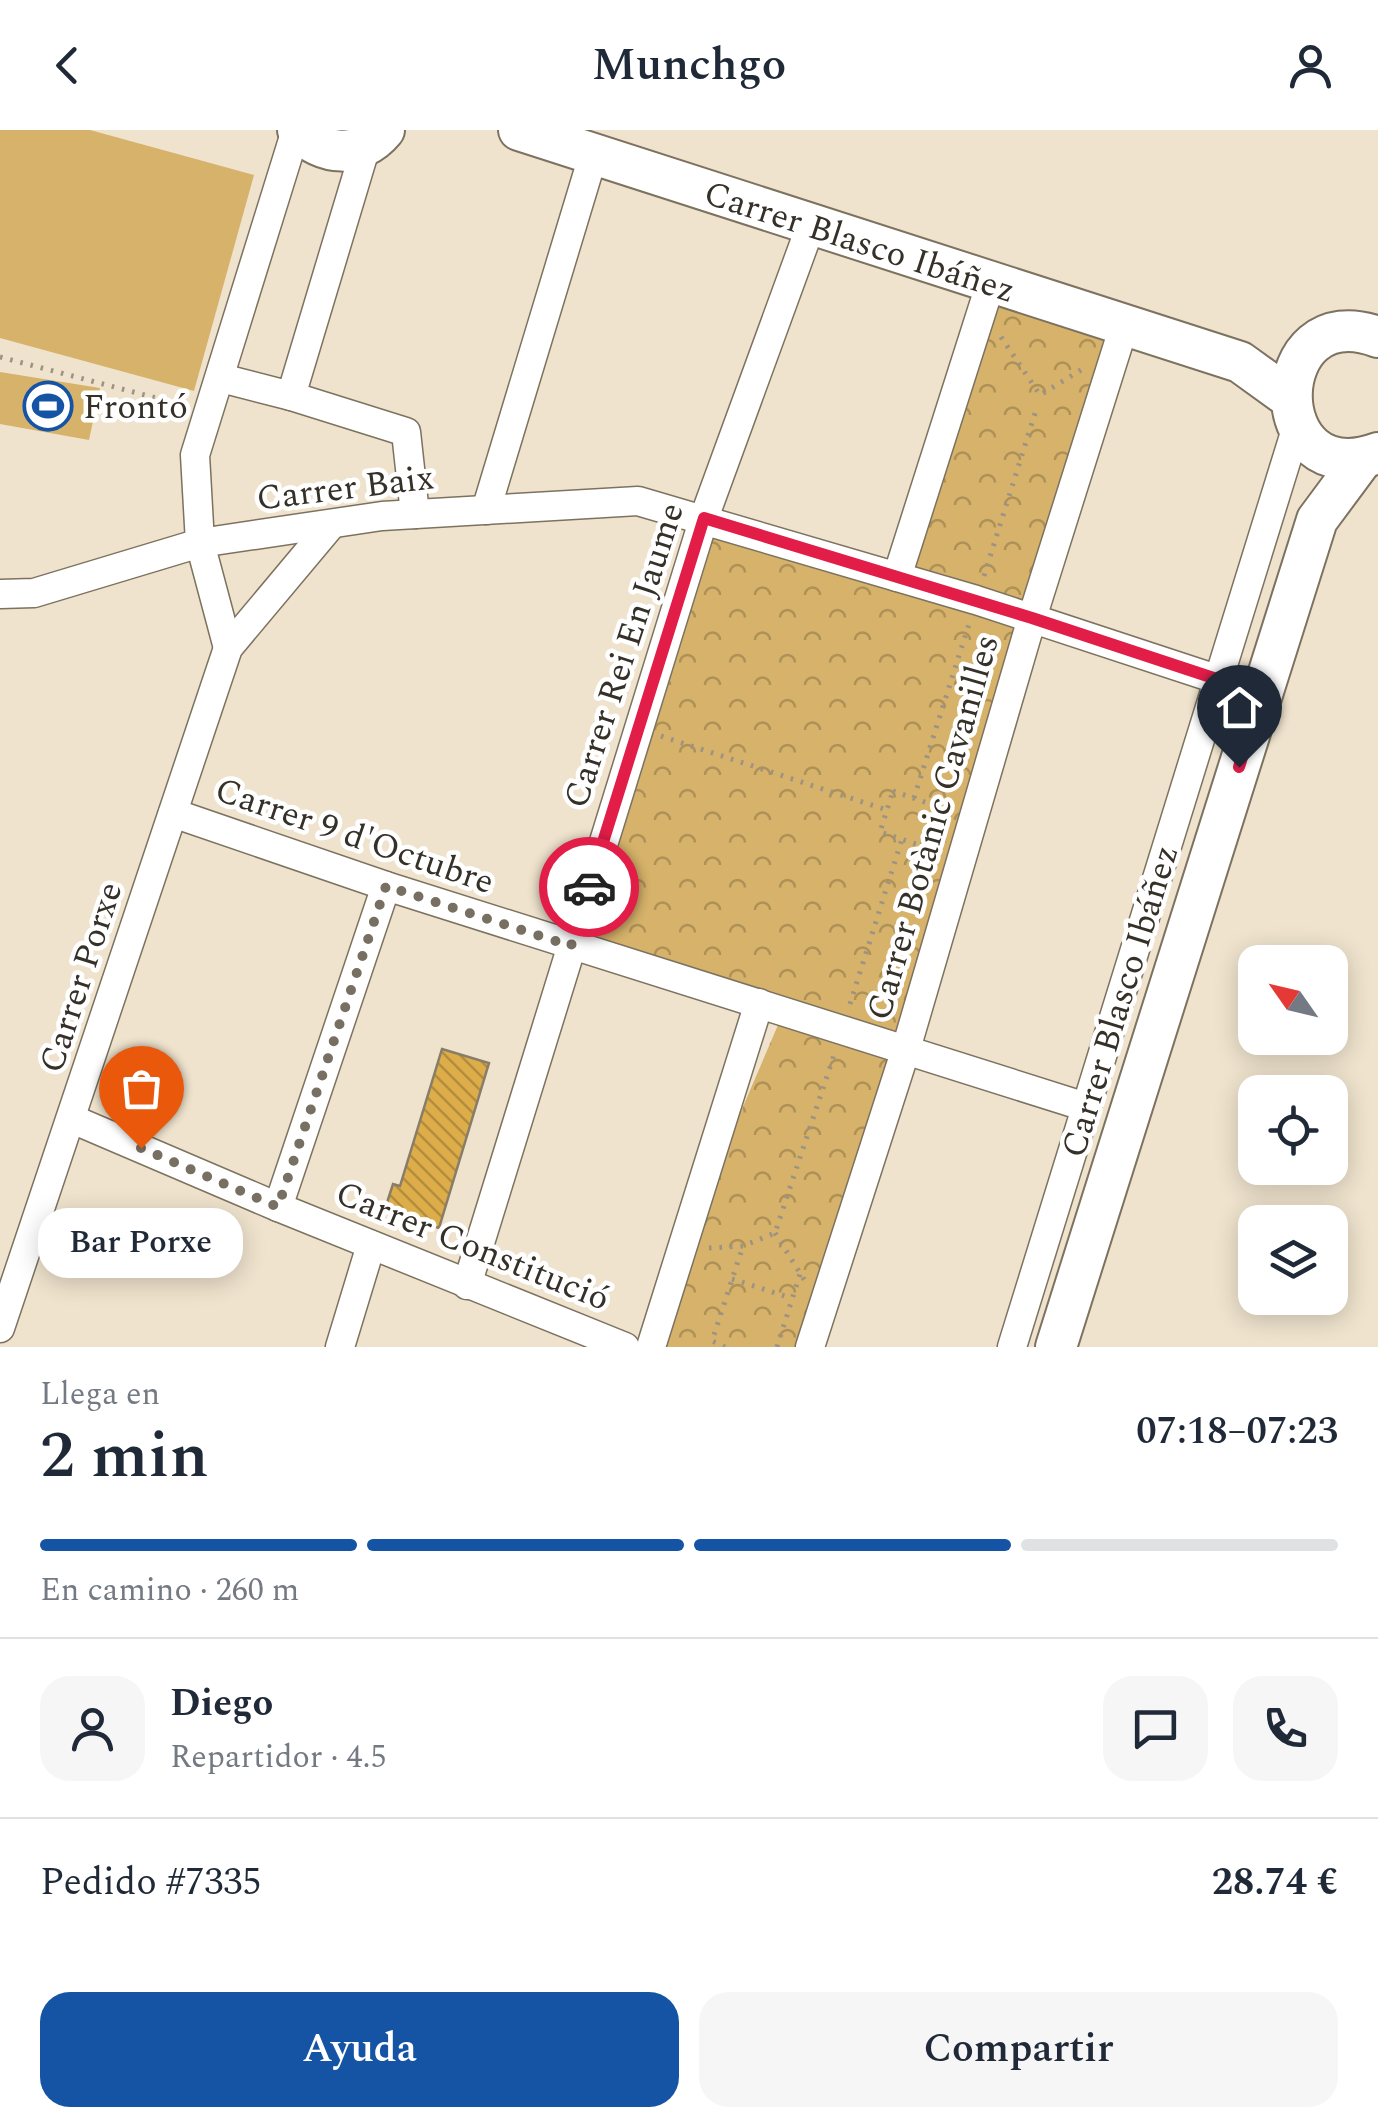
<!DOCTYPE html>
<html lang="es">
<head>
<meta charset="utf-8">
<style>
	body { margin:0; font-family:Spectral,serif; background:#f6f6f7; color:#1f2937; height:100vh; display:flex; flex-direction:column; font-size:38px; white-space:nowrap }
	* { box-sizing:border-box; margin:0 }
	p { font-size:32px; color:#747a83 }
	.icon { flex:none; width:55px; height:55px; fill:none; stroke:currentColor; stroke-width:2; stroke-linecap:round; stroke-linejoin:round }
	.map { position:relative; height:1217px; overflow:hidden }
	.panel { display:flex; flex-direction:column; background:#fff; flex:1 }
	.panel>* { flex:none }
	.needle { width:65px; rotate:304deg }
	.buttons { position:absolute; left:1238px; top:815px; display:grid; gap:20px }
	.buttons a { display:grid; place-items:center; width:110px; height:110px; border-radius:20px; background:#fff; box-shadow:0 5px 25px #0003; font-size:50px }
	.pin { position:absolute; display:grid; place-items:center; width:85px; height:85px; color:#fff; margin:-102px -42px; border-radius:50% 50% 50% 0; rotate:-45deg; box-shadow:0 0 10px #0007 }
	.pin .icon { rotate:45deg }
	.courier { position:absolute; display:grid; place-items:center; width:100px; height:100px; margin:-50px; border:8px solid #e11d48; border-radius:50%; background:#fff; color:#222; box-shadow:0 2px 12px #0007 }
	.bubble { position:absolute; height:70px; border-radius:30px; background:#fff; box-shadow:0 5px 25px #0003; font-size:32px; font-weight:600; line-height:70px; text-align:center }
	.head em { font-style:normal; font-weight:600 }
	.head div { display:flex; flex-direction:column-reverse }
	.head { display:flex; align-items:center; justify-content:space-between; height:170px; padding:0 40px }
	h1 { font-size:65px; font-weight:600; line-height:75px }
	.bar { display:grid; grid-template-columns:repeat(4,1fr); gap:15px 10px; align-content:center; height:120px; padding:0 40px }
	.bar i { height:12px; border-radius:8px; background:#e0e1e3 }
	.bar .active { background:#1554a5 }
	.bar p { grid-column:span 4 }
	.line { display:flex; align-items:center; gap:25px; padding:0 40px; border-top:2px solid #e0e1e3 }
	.line div { flex:1 }
	.round { display:grid; place-items:center; flex:none; width:105px; height:105px; border-radius:30px; background:#f6f6f7 }
	.primary-button { display:flex; gap:20px; margin-top:auto; padding:20px 40px }
	.primary-button a { flex:1; height:115px; border-radius:30px; background:#1554a5; color:#fff; font-size:40px; font-weight:600; line-height:115px; text-align:center }
	.primary-button a+a { background:#f6f6f7; color:#1f2937 }
	header { display:flex; justify-content:space-between; align-items:center; height:130px; padding:0 40px; background:#fff; font-size:45px; font-weight:600 }
	.map>svg:first-child { display:block }
</style>
</head>
<body>
<header><svg class="icon" aria-label="back" viewBox="0 0 24 24"><path d="M15 5l-7 7 7 7"/></svg>Munchgo<svg class="icon" aria-label="person" viewBox="0 0 24 24"><circle cx="12" cy="8" r="4"/><path d="M4 21q1-7 8-7t8 7"/></svg></header>
<div class="map">
<svg width="1378" height="1217" viewBox="0 0 1378 1217">
	<defs>
		<pattern id="park-crowns" width="20" height="18" patternUnits="userSpaceOnUse" patternTransform="scale(2.5)"><rect width="20" height="18" fill="#d6b26a"/><path d="M2 6a3 3 0 1 1 6 0M12 15a3 3 0 1 1 6 0" fill="none" stroke="#ae9157"/></pattern>
		<pattern id="building-back-hatch" width="6" height="6" patternUnits="userSpaceOnUse" patternTransform="scale(2.5)"><rect width="6" height="6" fill="#dcad49"/><path d="M-1 5l2 2M0 0l6 6M5-1l2 2" fill="none" stroke="#b38d3d"/></pattern>
	</defs>
	<rect width="100%" height="100%" fill="#efe3cd"/>
	<!-- park -->
	<path fill="url(#park-crowns)" d="M 991,152 L 1109,191 L 807,1217 L 651,1217 L 682,1119 L 781,888 L 584,826 L 717,396 L 896,447 Z"/>
	<!-- garden -->
	<g fill="#d6b26a">
		<path d="M 0,0 L 90,0 L 254,45 L 194,261 L 0,208 Z"/>
		<path d="M 0,242 L 100,258 L 89,310 L 0,294 Z"/>
	</g>
	<!-- building -->
	<path fill="url(#building-back-hatch)" stroke="#877d69" stroke-width="2.5" d="M 442,919 L 489,933 L 439,1098 L 384,1082 L 393,1054 L 400,1056 Z"/>
	<g fill="none" stroke-linecap="round" stroke-linejoin="round">
		<!-- street casing -->
		<g stroke="#7c725f" stroke-width="31">
			<g id="street">
				<path d="M 221,248 L 291,266 L 366,16"/>
				<path d="M 291,266 L 406,302 L 415,384"/>
				<path d="M 486,380 L 593,26"/>
				<path d="M 897,447 L 991,152"/>
				<path d="M 0,464 L 34,463 L 200,413 L 382,386 L 638,371 L 976,470 L 1262,564"/>
				<path d="M 228,518 L 200,413 L 195,325 L 296,0"/>
				<path d="M 173,683 L 386,756 L 1086,977"/>
				<path d="M 72,989 L 278,1077 L 625,1217"/>
				<path d="M 278,1077 L 386,756"/>
				<path d="M 467,1155 L 704,388 L 811,95"/>
				<path d="M 0,1198 L 228,518 L 331,395"/>
				<path d="M 340,1217 L 371,1115"/>
				<path d="M 651,1217 L 759,873"/>
				<path d="M 810,1217 L 906,919 L 1032,488 L 1124,196"/>
				<path d="M 1012,1217 L 1297,296"/>
			</g>
		</g>
		<!-- secondary casing -->
		<g stroke="#7c725f" stroke-width="44">
			<g id="secondary">
				<path d="M 298,0 C 323,26 360,29 384,0"/>
				<path d="M 519,0 L 1240,232 L 1290,268"/>
				<path d="M 1378,207 C 1264,165 1262,365 1378,323"/>
				<path d="M 1056,1217 L 1317,390 L 1363,328"/>
			</g>
		</g>
		<!-- path -->
		<g stroke="#9c9384" stroke-width="5" stroke-dasharray="2.5 8" stroke-linecap="butt">
			<path d="M 1001,207 L 1040,265 L 1081,240"/>
			<path d="M 0,227 L 183,275"/>
			<path d="M 984,446 L 1037,277"/>
			<path d="M 661,606 L 887,680"/>
			<path d="M 893,661 L 936,676 L 922,716 L 880,702 Z"/>
			<path d="M 914,668 L 969,494"/>
			<path d="M 850,874 L 902,709"/>
			<path d="M 775,1103 L 805,1151"/>
			<path d="M 709,1118 L 743,1116 L 775,1103 L 835,922"/>
			<path d="M 732,1149 L 791,1168"/>
			<path d="M 725,1217 L 712,1211 L 743,1116"/>
			<path d="M 777,1217 L 800,1144"/>
		</g>
		<!-- street -->
		<use href="#street" stroke="#fff" stroke-width="28"/>
		<!-- secondary -->
		<use href="#secondary" stroke="#fff" stroke-width="40"/>
	</g>
	<g fill="none" stroke-linecap="round" stroke-linejoin="round">
		<!-- done -->
		<path stroke="#766f62" stroke-width="10" stroke-dasharray="0 18" d="M 141,1018 L 278,1077 L 386,756 L 571,816 L 589,757"/>
		<!-- route -->
		<path stroke="#e11d48" stroke-width="12" d="M 589,757 L 704,388 L 1032,488 L 1262,564 L 1239,637"/>
	</g>
	<!-- icons -->
	<defs>
		<g id="stadium-ring" transform="scale(2.5)"><circle r="9.5" fill="#fff" stroke="#1554a5" stroke-width="1.5"/><path d="M0-5a6.5 5 0 1 0 0 10a6.5 5 0 1 0 0-10ZM-3.5-1.8h7v3.6h-7Z" fill="#1554a5"/></g>
	</defs>
	<g fill-rule="evenodd">
		<use href="#stadium-ring" x="48" y="276"/>
	</g>
	<g text-anchor="middle" stroke-width="9" stroke-linejoin="round" paint-order="stroke">
		<!-- street labels -->
		<g font-size="35" fill="#353028" stroke="#fff">
			<text transform="translate(860 111) rotate(18)" y="12">Carrer Blasco Ibáñez</text>
			<text transform="translate(345 357) rotate(-7)" y="12">Carrer Baix</text>
			<text transform="translate(623 525) rotate(-72)" y="12">Carrer Rei En Jaume</text>
			<text transform="translate(932 697) rotate(-74)" y="12">Carrer Botànic Cavanilles</text>
			<text transform="translate(355 705) rotate(19)" y="12">Carrer 9 d'Octubre</text>
			<text transform="translate(80 847) rotate(-72)" y="12">Carrer Porxe</text>
			<text transform="translate(1119 871) rotate(-73)" y="12">Carrer Blasco Ibáñez</text>
			<text transform="translate(473 1115) rotate(22)" y="12">Carrer Constitució</text>
		</g>
		<!-- poi labels -->
		<g font-size="35" fill="#353028" stroke="#fff" text-anchor="start">
			<text x="83" y="288">Frontó</text>
		</g>
	</g>
</svg>
<div class="buttons">
<a><svg class="needle" viewBox="-14 -14 28 28"><path d="M0-13l5 13h-10z" fill="#e53935"/><path d="M0 13l5-13h-10z" fill="#747a83"/></svg></a>
<a><svg class="icon" aria-label="locate" viewBox="0 0 24 24"><circle cx="12" cy="12" r="6"/><path d="M12 2v4M12 18v4M2 12h4M18 12h4"/></svg></a>
<a><svg class="icon" aria-label="layers" viewBox="0 0 24 24"><path d="M12 4l9 5-9 5-9-5zM3 14l9 5 9-5"/></svg></a>
</div>
<div class="pin" style="left:141px;top:1018px;background:#ea580c"><svg class="icon" aria-label="bag" viewBox="0 0 24 24"><path d="M5 8h14l-1 12H6zM9 8a3 3 0 0 1 6 0"/></svg></div>
<div class="pin" style="left:1239px;top:637px;background:#1f2937"><svg class="icon" aria-label="home" viewBox="0 0 24 24"><path d="M3 11l9-7 9 7M6 9v11h12V9"/></svg></div>
<div class="courier" style="left:589px;top:757px"><svg class="icon" aria-label="car" viewBox="0 0 24 24"><path d="M5 17H2v-5l4-1 3-4h7l3 4 3 1v5h-3M9 17h6M6 11h13"/><circle cx="7" cy="17" r="2"/><circle cx="17" cy="17" r="2"/></svg></div>
<div class="bubble" style="left:38px;top:1078px;width:205px">Bar Porxe</div>
</div>
<section class="panel">
<div class="head"><div><h1>2 min</h1><p>Llega en</p></div><em>07:18–07:23</em></div>
<div class="bar"><i class="active"></i><i class="active"></i><i class="active"></i><i></i><p>En camino · 260 m</p></div>
<div class="line" style="height:180px"><a class="round"><svg class="icon" aria-label="person" viewBox="0 0 24 24"><circle cx="12" cy="8" r="4"/><path d="M4 21q1-7 8-7t8 7"/></svg></a><div><b>Diego</b><p>Repartidor · 4.5</p></div><a class="round"><svg class="icon" aria-label="chat" viewBox="0 0 24 24"><path d="M4 5h16v11H9l-5 4z"/></svg></a><a class="round"><svg class="icon" aria-label="phone" viewBox="0 0 24 24"><path d="M5 4h4l2 5-3 2q2 4 5 5l2-3 5 2v4C11 20 4 13 5 4z"/></svg></a></div>
<div class="line" style="height:130px"><div>Pedido #7335</div><b>28.74 €</b></div>
<div class="primary-button"><a>Ayuda</a><a>Compartir</a></div>
</section>
</body>
</html>
